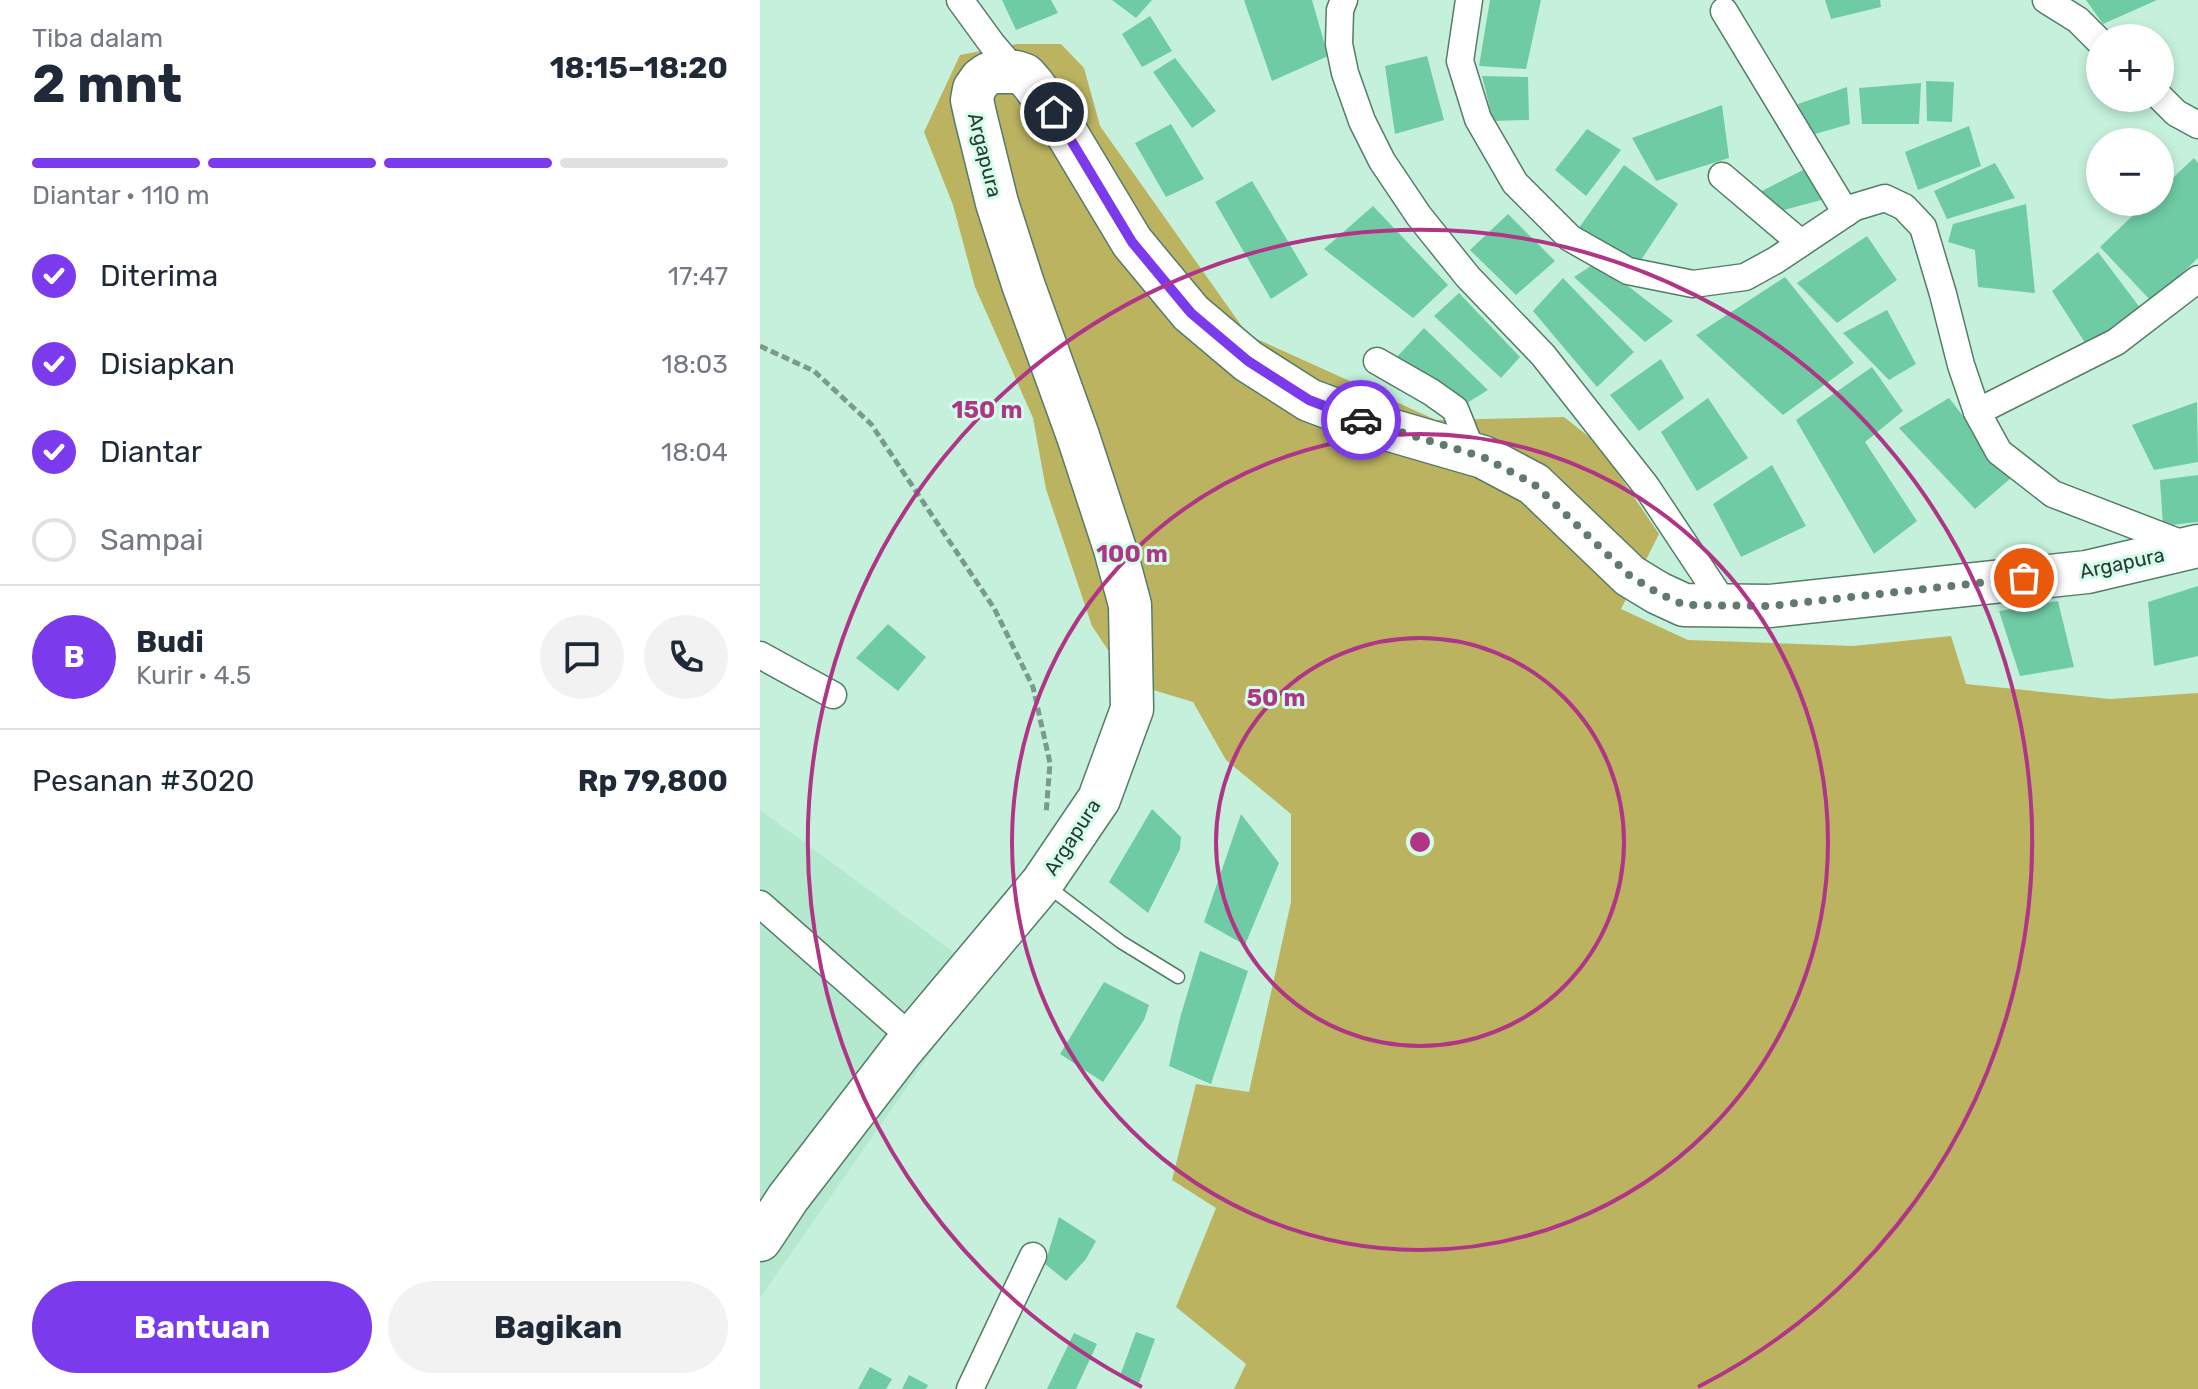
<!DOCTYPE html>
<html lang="id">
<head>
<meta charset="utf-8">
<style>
	body { margin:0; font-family:Rubik,sans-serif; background:#f2f2f3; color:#1f2937; height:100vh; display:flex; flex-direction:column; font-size:30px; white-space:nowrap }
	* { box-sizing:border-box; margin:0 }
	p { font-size:26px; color:#747a83 }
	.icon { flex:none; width:44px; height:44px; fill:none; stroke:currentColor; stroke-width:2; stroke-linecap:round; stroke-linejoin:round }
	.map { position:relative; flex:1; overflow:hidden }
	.side { display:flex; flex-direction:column; background:#fff; width:760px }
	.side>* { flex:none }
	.tools { position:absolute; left:1326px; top:24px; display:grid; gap:16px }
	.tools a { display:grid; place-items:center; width:88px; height:88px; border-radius:50%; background:#fff; box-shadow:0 4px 12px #0003; font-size:40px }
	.pin { position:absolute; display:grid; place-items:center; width:68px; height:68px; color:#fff; margin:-34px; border:4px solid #fff; border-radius:50%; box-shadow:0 2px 8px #0007 }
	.courier { position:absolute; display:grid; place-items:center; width:80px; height:80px; margin:-40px; border:6px solid #7c3aed; border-radius:50%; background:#fff; color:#222; box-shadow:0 2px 10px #0007 }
	.summary em { font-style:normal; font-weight:700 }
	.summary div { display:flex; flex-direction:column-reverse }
	.summary { display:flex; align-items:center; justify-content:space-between; height:136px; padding:0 32px }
	h1 { font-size:52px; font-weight:700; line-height:60px }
	.bar { display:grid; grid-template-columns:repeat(4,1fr); gap:12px 8px; align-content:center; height:96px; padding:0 32px }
	.bar i { height:10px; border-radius:6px; background:#e0e1e3 }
	.bar .on { background:#7c3aed }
	.bar p { grid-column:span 4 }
	.line { display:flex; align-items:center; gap:20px; padding:0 32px; border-top:2px solid #e0e1e3 }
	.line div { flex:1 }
	.round { display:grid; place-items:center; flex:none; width:84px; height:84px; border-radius:42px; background:#f2f2f3 }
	ol { padding:0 32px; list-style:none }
	li { display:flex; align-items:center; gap:24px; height:88px }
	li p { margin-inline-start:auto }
	li .icon { padding:8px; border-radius:50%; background:#7c3aed; color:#fff; stroke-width:4 }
	li:last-child { color:#747a83 }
	li i { width:44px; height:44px; border:4px solid #e0e1e3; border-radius:50% }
	.action { display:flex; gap:16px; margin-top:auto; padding:16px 32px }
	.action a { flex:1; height:92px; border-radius:48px; background:#7c3aed; color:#fff; font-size:32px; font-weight:700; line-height:92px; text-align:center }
	.action a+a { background:#f2f2f3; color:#1f2937 }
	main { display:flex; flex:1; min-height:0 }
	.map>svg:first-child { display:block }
</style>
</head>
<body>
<main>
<section class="side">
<div class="summary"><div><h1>2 mnt</h1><p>Tiba dalam</p></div><em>18:15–18:20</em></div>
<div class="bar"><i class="on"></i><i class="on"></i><i class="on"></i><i></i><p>Diantar · 110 m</p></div>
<ol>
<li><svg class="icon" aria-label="check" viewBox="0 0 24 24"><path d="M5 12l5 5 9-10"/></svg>Diterima<p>17:47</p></li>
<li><svg class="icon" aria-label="check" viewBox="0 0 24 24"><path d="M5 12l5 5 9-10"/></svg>Disiapkan<p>18:03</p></li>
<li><svg class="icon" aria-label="check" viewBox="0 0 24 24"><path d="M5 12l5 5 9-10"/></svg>Diantar<p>18:04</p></li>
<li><i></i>Sampai</li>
</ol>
<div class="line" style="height:144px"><b class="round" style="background:#7c3aed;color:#fff">B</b><div><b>Budi</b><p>Kurir · 4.5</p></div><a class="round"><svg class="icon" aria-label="chat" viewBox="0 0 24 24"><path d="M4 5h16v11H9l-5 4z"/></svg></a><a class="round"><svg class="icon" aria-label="phone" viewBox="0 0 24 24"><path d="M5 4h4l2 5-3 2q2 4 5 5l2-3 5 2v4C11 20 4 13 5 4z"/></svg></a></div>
<div class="line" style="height:104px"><div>Pesanan #3020</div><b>Rp 79,800</b></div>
<div class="action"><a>Bantuan</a><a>Bagikan</a></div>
</section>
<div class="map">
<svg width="1438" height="1389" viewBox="0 0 1438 1389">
	<rect width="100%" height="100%" fill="#c5f1dc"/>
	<!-- built -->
	<path fill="#b4e8cf" d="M 0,810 L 225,975 L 0,1298 Z"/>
	<!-- forest -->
	<path fill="#bbb360" d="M 257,44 L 301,44 L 324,68 L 340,126 L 488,335 L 676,420 L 804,417 L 838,444 L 899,534 L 861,609 L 928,640 L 1093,646 L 1191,636 L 1206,684 L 1350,699 L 1438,693 L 1438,1389 L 474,1389 L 486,1364 L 416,1307 L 456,1208 L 412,1180 L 436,1084 L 489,1092 L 531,902 L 531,814 L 466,760 L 433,702 L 370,683 L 332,626 L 286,489 L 273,418 L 215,287 L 193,205 L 164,132 L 200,55 Z"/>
	<!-- building -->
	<g fill="#6fcba4">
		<path d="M 242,0 L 291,0 L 298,13 L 256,30 Z"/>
		<path d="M 352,0 L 392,0 L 376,18 Z"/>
		<path d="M 484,0 L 552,0 L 568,56 L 512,81 Z"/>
		<path d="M 730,0 L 781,0 L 766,69 L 719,66 Z"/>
		<path d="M 1065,0 L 1120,0 L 1121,7 L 1071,19 Z"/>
		<path d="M 1326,0 L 1397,0 L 1343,24 Z"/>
		<path d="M 390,16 L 412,51 L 382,67 L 362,34 Z"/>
		<path d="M 667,56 L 684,120 L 635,134 L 625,66 Z"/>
		<path d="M 415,58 L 456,111 L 432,128 L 393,72 Z"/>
		<path d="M 722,76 L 768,77 L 769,120 L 733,121 Z"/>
		<path d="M 1166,81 L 1194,82 L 1192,122 L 1167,121 Z"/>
		<path d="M 1161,83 L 1159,124 L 1102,124 L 1099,88 Z"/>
		<path d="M 1087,87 L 1090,124 L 1048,136 L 1038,104 Z"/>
		<path d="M 962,105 L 969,158 L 896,181 L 872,138 Z"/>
		<path d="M 411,124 L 444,179 L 406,197 L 375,143 Z"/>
		<path d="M 1209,126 L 1221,166 L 1158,190 L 1145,152 Z"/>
		<path d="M 827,129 L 861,150 L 826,196 L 795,170 Z"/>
		<path d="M 1434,158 L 1438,163 L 1438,258 L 1392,302 L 1340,247 L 1387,202 L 1400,202 L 1400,190 Z"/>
		<path d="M 1235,163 L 1255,198 L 1187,219 L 1174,191 Z"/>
		<path d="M 864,165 L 918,204 L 879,263 L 818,229 Z"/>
		<path d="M 1045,169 L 1065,199 L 1020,211 L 998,193 Z"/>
		<path d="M 492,181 L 548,275 L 511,299 L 455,202 Z"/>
		<path d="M 1266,204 L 1275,293 L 1218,287 L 1215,250 L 1188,242 L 1193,224 Z"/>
		<path d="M 613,206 L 688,285 L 653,318 L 564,249 Z"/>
		<path d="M 748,214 L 795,261 L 756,295 L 710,250 Z"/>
		<path d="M 1107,236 L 1137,280 L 1077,323 L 1037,283 Z"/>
		<path d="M 1338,252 L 1381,309 L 1329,349 L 1292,291 Z"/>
		<path d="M 837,262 L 913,321 L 885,342 L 814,277 Z"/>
		<path d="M 1025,277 L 1094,363 L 1023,415 L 936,335 Z"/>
		<path d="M 803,278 L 874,352 L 837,387 L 773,311 Z"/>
		<path d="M 699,293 L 760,357 L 741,378 L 674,316 Z"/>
		<path d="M 1127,310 L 1156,364 L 1129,380 L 1083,333 Z"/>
		<path d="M 664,328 L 728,390 L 707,403 L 635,359 Z"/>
		<path d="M 901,359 L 924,398 L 879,431 L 850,395 Z"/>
		<path d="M 1112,367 L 1143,411 L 1105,442 L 1157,521 L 1114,554 L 1036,420 Z"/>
		<path d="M 948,398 L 988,458 L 937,491 L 901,432 Z"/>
		<path d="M 1189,398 L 1251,478 L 1215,509 L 1139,428 Z"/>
		<path d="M 1437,402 L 1438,462 L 1394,470 L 1372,425 Z"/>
		<path d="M 1012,465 L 1046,526 L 981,557 L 953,504 Z"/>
		<path d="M 1438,475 L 1438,522 L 1403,526 L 1400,480 Z"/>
		<path d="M 1438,586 L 1438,656 L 1394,666 L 1388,602 Z"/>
		<path d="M 1298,601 L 1314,667 L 1260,676 L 1239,611 Z"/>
		<path d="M 128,624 L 166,657 L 138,691 L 96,658 Z"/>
		<path d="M 392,809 L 421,837 L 420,849 L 388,913 L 349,882 Z"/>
		<path d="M 481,814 L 519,863 L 485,945 L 444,922 Z"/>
		<path d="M 440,951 L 488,971 L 451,1084 L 409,1066 L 420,1018 Z"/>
		<path d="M 344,982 L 389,1005 L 384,1020 L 343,1082 L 300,1054 Z"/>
		<path d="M 299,1217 L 336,1241 L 326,1259 L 306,1281 L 285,1264 Z"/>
		<path d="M 376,1332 L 395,1339 L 379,1383 L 360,1376 Z"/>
		<path d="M 314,1333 L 337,1344 L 316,1389 L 287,1389 Z"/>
		<path d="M 110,1367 L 132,1379 L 126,1389 L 98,1389 Z"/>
		<path d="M 149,1375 L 168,1385 L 166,1389 L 142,1389 Z"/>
	</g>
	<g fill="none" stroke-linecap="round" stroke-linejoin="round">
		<!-- service casing -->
		<g stroke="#547c69" stroke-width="15">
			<path id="service" d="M 286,885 L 361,942 L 418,977"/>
		</g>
		<!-- minor casing -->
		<g stroke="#547c69" stroke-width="29">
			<g id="minor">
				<path d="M 200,0 L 232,44 L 256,72"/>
				<path d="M 584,0 L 580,10 L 579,44 L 585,73 L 602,121 L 622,161 L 659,216 L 708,277 L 783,355 L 886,486 L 965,605"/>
				<path d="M 709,0 L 700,61 L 718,119 L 755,183 L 810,238 L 868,271 L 933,284 L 985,277 L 1016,260 L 1095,207 L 1125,198 L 1144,207 L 1163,227 L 1183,294 L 1201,365 L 1217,412 L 1239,452 L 1293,494 L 1428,546"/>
				<path d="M 1286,0 L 1318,20 L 1340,42"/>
				<path d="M 964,11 L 1086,213"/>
				<path d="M 1400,97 L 1416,113 L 1438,125"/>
				<path d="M 962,176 L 1041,243"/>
				<path d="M 617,361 L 671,392 L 695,409 L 713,454"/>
				<path d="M 1217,412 L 1356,342 L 1438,279"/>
				<path d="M 0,655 L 73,695"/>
				<path d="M 0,904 L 152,1038"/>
				<path d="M 210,1389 L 273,1256"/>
			</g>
		</g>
		<!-- trunk casing -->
		<g stroke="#547c69" stroke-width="45">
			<path id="trunk" d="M 0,1240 L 28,1198 L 141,1051 L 282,883 L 339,799 L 372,709 L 370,605 L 355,549 L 318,436 L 263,284 L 237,203 L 216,118 L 212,100 L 214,89 L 221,79 L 228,74 L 236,72 L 256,72 L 265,75 L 272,83 L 294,112 L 372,242 L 431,313 L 488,361 L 549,400 L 623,428 L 723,457 L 774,484 L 870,576 L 898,593 L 924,605 L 1010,606 L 1327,572 L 1438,546"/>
		</g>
		<!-- path -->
		<path stroke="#7a9a8b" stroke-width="5" stroke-dasharray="8 4" stroke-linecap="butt" d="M 0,346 L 54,371 L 111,424 L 234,608 L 273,687 L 290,763 L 286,814"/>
		<!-- service -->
		<use href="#service" stroke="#fff" stroke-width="12"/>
		<!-- minor -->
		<use href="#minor" stroke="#fff" stroke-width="26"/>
		<!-- trunk -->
		<use href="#trunk" stroke="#fff" stroke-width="42"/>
	</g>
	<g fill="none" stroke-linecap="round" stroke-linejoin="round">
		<!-- done -->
		<path stroke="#607b6e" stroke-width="8" stroke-dasharray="0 14.4" d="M 601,420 L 723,457 L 774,484 L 870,576 L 898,593 L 924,605 L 1010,606 L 1264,578"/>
		<!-- route -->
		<path stroke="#7c3aed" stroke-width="10" d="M 294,112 L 372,242 L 431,313 L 488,361 L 549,400 L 601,420"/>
	</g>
	<!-- distance rings -->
	<g fill="none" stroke="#b03586" stroke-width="4">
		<circle cx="660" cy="842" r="204"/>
		<circle cx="660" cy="842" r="408"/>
		<path d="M382 1387A612 612 0 1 1 938 1387"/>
	</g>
	<g text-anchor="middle" stroke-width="6" stroke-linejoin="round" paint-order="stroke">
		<!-- street labels -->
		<g font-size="20" fill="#293b33" stroke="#d2fee9">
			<text transform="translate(225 155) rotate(76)" y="7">Argapura</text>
			<text transform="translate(1362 563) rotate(-12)" y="7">Argapura</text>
			<text transform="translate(312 837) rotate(-57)" y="7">Argapura</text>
		</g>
	</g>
	<circle cx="660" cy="842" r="12" fill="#b03586" stroke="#d2fee9" stroke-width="4"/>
	<g font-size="24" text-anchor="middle" font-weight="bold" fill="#b03586" stroke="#d2fee9" stroke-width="6" stroke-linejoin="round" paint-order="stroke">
		<text x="227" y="418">150 m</text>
		<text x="372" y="562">100 m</text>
		<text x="516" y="706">50 m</text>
	</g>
</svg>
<div class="tools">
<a>+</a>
<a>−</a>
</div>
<div class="pin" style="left:1264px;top:578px;background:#ea580c"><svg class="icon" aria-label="bag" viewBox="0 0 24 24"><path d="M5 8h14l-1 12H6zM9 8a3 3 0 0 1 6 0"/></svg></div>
<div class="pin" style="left:294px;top:112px;background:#1f2937"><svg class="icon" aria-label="home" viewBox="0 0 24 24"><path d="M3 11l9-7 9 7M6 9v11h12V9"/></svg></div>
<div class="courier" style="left:601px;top:420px"><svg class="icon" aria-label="car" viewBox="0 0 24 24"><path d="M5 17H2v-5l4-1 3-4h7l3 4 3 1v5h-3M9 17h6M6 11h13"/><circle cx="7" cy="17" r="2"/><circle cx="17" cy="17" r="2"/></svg></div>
</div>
</main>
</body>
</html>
